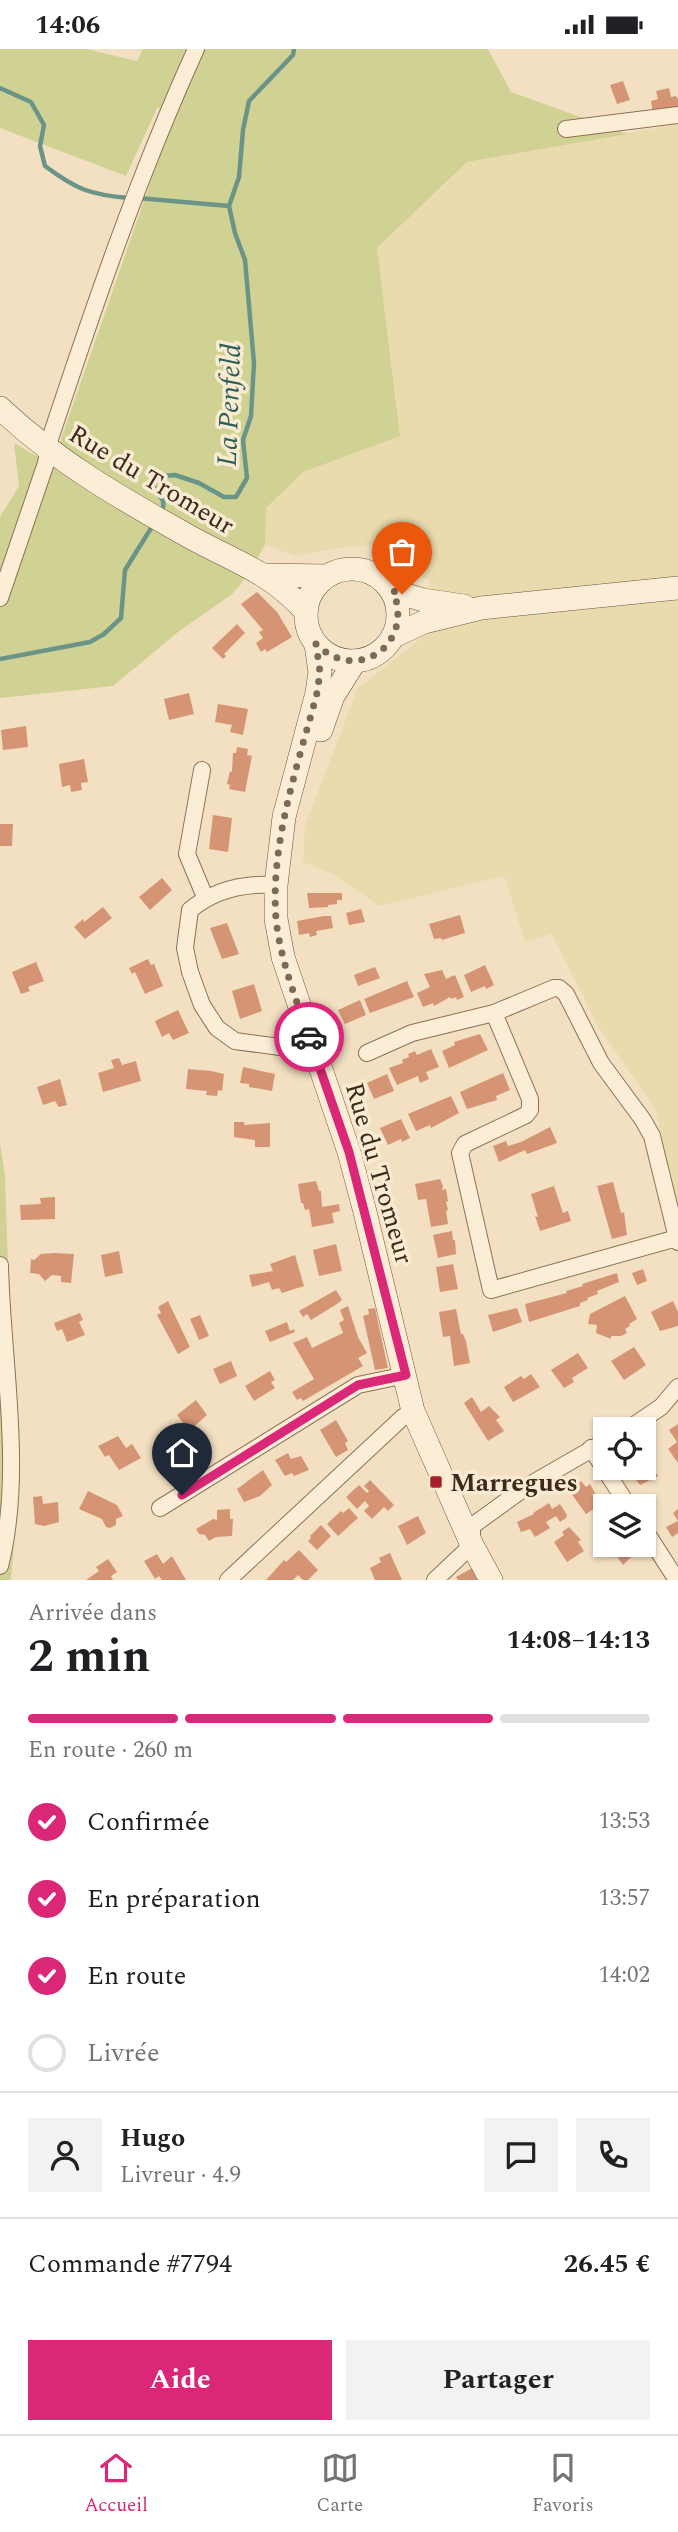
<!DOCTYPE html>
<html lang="fr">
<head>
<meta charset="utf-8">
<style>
	body { margin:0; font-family:Spectral,serif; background:#f2f2f2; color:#202124; height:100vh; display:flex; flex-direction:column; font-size:26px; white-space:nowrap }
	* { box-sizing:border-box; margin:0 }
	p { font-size:23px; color:#757577 }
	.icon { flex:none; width:38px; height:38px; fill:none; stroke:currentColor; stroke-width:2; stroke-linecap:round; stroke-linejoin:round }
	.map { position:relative; height:1531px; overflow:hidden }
	.sheet { display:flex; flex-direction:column; background:#fff; flex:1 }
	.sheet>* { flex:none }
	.buttons { position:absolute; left:593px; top:1368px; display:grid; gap:14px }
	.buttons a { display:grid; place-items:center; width:63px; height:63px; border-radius:0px; background:#fff; box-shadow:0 2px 5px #0004; font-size:35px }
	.pin { position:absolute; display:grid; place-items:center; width:60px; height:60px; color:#fff; margin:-72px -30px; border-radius:50% 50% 50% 0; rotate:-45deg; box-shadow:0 0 7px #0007 }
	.pin .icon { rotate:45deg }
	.courier { position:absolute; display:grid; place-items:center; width:70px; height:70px; margin:-35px; border:5px solid #db2777; border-radius:50%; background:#fff; color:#222; box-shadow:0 2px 9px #0007 }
	.overview em { font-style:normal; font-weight:700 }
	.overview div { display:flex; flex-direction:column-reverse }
	.overview { display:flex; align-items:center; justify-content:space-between; height:119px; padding:0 28px }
	h1 { font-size:46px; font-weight:700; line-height:52px }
	.bar { display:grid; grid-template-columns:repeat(4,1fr); gap:10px 7px; align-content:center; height:84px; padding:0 28px }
	.bar i { height:9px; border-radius:5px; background:#e0e0e0 }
	.bar .current { background:#db2777 }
	.bar p { grid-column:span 4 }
	.line { display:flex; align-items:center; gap:18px; padding:0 28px; border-top:2px solid #e0e0e0 }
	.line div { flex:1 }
	.round { display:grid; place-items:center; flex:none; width:74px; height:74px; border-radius:0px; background:#f2f2f2 }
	ol { padding:0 28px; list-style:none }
	li { display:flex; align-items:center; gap:21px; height:77px }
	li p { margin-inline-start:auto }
	li .icon { padding:7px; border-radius:50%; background:#db2777; color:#fff; stroke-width:4 }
	li:last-child { color:#757577 }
	li i { width:38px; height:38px; border:4px solid #e0e0e0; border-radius:50% }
	.button { display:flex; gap:14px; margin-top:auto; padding:14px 28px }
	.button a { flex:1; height:80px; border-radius:0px; background:#db2777; color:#fff; font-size:28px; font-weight:700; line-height:80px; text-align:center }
	.button a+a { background:#f2f2f2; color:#202124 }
	.status { display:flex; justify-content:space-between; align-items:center; height:49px; padding:0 35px; background:#fff; direction:ltr }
	.status svg { height:19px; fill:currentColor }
	.dock { display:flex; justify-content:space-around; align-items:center; height:98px; border-top:2px solid #e0e0e0; background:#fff; font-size:19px; color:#757577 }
	.dock a { display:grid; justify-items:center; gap:4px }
	.dock .current { color:#db2777 }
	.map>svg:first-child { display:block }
</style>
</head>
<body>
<div class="status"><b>14:06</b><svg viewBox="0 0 49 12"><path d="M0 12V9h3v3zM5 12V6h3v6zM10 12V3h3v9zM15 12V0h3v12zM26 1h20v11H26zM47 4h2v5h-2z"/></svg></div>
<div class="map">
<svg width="678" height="1531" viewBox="0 0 678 1531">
	<rect width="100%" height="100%" fill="#f3e0c2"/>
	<!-- farmland -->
	<path fill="#e9dbae" d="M 678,75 L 678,1158 L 655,1060 L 598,977 L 552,885 L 525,893 L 504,827 L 379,857 L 333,825 L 303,813 L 305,777 L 358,639 L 419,591 L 430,531 L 407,522 L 373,496 L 340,499 L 296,507 L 265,496 L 266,459 L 303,423 L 400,386 L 377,199 L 467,113 Z"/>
	<!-- green -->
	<g fill="#d0d294">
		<path d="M 0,0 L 86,0 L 137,12 L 143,0 L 488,0 L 511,43 L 628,85 L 467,113 L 377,199 L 400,387 L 303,423 L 266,459 L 265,496 L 241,535 L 231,546 L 178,583 L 113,637 L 0,649 L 0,468 L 19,437 L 14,394 L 52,416 L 169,80 L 158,57 L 126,127 L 0,79 Z"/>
		<path d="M 0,1095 L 5,1127 L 12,1334 L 20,1426 L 11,1531 L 0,1531 Z"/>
	</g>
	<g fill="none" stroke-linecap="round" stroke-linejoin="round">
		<!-- stream -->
		<g stroke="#6a9487" stroke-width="4.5">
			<path d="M 0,39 L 31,53 L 44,76 L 40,97 L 45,117 C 76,140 90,146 129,149"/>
			<path d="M 138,149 L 229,157"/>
			<path d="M 161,463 C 167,453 161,448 154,440 L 154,433 L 163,427 L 175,426 L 199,434 L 224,448 L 236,448 L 247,429 L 243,391 L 251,367 L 254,314 L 245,211 L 235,184 L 229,157 L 239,128 L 243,81 L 249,52 L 293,6 L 294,0"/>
			<path d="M 0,610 L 90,593 L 104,585 L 121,569 L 125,521 L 153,476"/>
		</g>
	</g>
	<!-- building -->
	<g fill="#d59574">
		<path d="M 623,32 L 630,51 L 617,55 L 610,36 Z"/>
		<path d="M 669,39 L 671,48 L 676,47 L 678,50 L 678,60 L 653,66 L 651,52 L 658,50 L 656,42 Z"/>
		<path d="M 257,543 L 277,563 L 292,588 L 267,603 L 265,600 L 261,603 L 256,594 L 263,589 L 259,583 L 263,581 L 241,555 Z"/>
		<path d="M 237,575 L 245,584 L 224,605 L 226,607 L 223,610 L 212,599 Z"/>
		<path d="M 189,644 L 194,665 L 169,671 L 164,650 Z"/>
		<path d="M 218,655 L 248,660 L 243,686 L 230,683 L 232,676 L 215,673 Z"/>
		<path d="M 26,677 L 28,698 L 3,701 L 1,681 Z"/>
		<path d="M 237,698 L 248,700 L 247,706 L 252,707 L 245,743 L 229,740 L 230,736 L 227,735 L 230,722 L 232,723 L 233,704 L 236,704 Z"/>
		<path d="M 84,710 L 88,733 L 81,734 L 82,741 L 71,743 L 70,736 L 62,738 L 59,715 Z"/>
		<path d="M 213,766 L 232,769 L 228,803 L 209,800 Z"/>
		<path d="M 0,775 L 13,775 L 12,797 L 0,797 Z"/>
		<path d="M 162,829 L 172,841 L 150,861 L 139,848 Z"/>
		<path d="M 307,844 L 342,844 L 342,851 L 337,851 L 337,855 L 328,856 L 328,858 L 309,859 Z"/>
		<path d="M 103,858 L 112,869 L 85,890 L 74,878 L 83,870 L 84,873 Z"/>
		<path d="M 361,860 L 365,873 L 349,876 L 346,864 Z"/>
		<path d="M 460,866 L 465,884 L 442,891 L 441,889 L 434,890 L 429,875 Z"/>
		<path d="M 324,867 L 331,867 L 333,879 L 316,882 L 317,886 L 310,888 L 309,884 L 299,886 L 297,872 Z"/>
		<path d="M 227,874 L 239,905 L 222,910 L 210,879 Z"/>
		<path d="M 148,910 L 151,916 L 154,915 L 163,937 L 145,945 L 135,923 L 132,925 L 129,919 Z"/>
		<path d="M 36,913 L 44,932 L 28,938 L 30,942 L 21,945 L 12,923 Z"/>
		<path d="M 485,916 L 494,936 L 486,940 L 485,937 L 471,943 L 464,926 Z"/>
		<path d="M 375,918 L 380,929 L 358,937 L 354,926 Z"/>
		<path d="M 442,921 L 446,930 L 455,926 L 464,948 L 457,951 L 456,948 L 451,950 L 450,948 L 434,957 L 433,954 L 423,958 L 417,944 L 430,938 L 424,925 Z"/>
		<path d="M 407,932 L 414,948 L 370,964 L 364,950 Z"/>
		<path d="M 254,935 L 262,962 L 240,970 L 232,942 Z"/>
		<path d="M 360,951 L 366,966 L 345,975 L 338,961 Z"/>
		<path d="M 178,961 L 189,984 L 173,991 L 169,984 L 162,988 L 155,972 Z"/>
		<path d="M 480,985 L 488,1001 L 449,1019 L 442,1002 L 455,996 L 454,993 Z"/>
		<path d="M 431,1000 L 439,1018 L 426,1023 L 429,1030 L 420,1034 L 418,1027 L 397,1036 L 389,1019 L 403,1014 L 402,1011 L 409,1008 L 408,1005 L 415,1002 L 417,1006 Z"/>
		<path d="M 119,1009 L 122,1016 L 136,1012 L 141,1032 L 103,1043 L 98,1024 L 114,1019 L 111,1011 Z"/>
		<path d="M 243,1018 L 275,1025 L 272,1042 L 249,1038 L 249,1035 L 240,1034 Z"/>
		<path d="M 188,1020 L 211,1022 L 224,1025 L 222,1042 L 218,1041 L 217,1047 L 206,1046 L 207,1042 L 186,1040 Z"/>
		<path d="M 503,1024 L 510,1041 L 496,1047 L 497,1051 L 467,1060 L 460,1043 Z"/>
		<path d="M 387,1025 L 394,1042 L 374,1050 L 367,1034 Z"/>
		<path d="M 60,1030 L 67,1056 L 59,1058 L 55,1052 L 43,1056 L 37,1038 Z"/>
		<path d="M 451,1047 L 459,1064 L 431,1079 L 430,1076 L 416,1082 L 408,1065 Z"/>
		<path d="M 401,1070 L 410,1089 L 402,1093 L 401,1090 L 388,1096 L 380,1079 Z"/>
		<path d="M 234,1073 L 244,1073 L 244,1076 L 270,1074 L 270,1098 L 255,1098 L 255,1091 L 234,1088 Z"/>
		<path d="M 550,1078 L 557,1094 L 527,1105 L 525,1101 L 499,1113 L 493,1097 L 506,1092 L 508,1097 L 521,1093 Z"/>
		<path d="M 440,1130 L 443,1137 L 442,1141 L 446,1140 L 448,1152 L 446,1153 L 448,1161 L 446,1162 L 448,1175 L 431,1178 L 426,1150 L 418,1151 L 415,1135 Z"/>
		<path d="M 316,1132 L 319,1142 L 321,1142 L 322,1158 L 339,1155 L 340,1162 L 332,1164 L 334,1174 L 312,1178 L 309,1160 L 305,1161 L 303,1154 L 301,1154 L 298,1135 Z"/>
		<path d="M 613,1133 L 621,1164 L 624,1163 L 627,1186 L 612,1190 L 597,1137 Z"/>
		<path d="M 554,1137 L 563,1164 L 568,1162 L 571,1172 L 540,1182 L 535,1167 L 538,1168 L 531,1145 Z"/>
		<path d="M 55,1148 L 55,1170 L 21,1171 L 20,1156 L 41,1155 L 40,1149 Z"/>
		<path d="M 452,1182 L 453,1191 L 455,1191 L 456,1205 L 438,1209 L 433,1186 Z"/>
		<path d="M 336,1195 L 342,1222 L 319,1227 L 313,1201 Z"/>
		<path d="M 119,1202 L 123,1224 L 105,1228 L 101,1206 Z"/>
		<path d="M 54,1204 L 74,1205 L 71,1234 L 61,1233 L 61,1227 L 52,1226 L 45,1232 L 39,1225 L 30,1224 L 31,1210 L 34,1211 L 41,1205 Z"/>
		<path d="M 295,1206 L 304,1237 L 282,1244 L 279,1239 L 272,1241 L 269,1233 L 252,1238 L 249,1226 L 273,1222 L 270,1215 Z"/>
		<path d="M 453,1215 L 458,1240 L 440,1243 L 436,1218 Z"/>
		<path d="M 643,1220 L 647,1232 L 637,1236 L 632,1224 Z"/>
		<path d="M 617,1224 L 619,1233 L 597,1242 L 598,1245 L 587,1249 L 588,1251 L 580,1254 L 580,1257 L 529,1273 L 525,1255 L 567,1244 L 566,1242 L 583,1237 L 582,1235 Z"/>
		<path d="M 336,1241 L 342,1251 L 337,1255 L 311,1271 L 307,1265 L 303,1268 L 299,1262 Z"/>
		<path d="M 625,1247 L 637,1270 L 629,1275 L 630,1277 L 625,1280 L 627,1284 L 621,1287 L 611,1287 L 611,1290 L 596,1284 L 597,1276 L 588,1275 L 590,1265 Z"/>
		<path d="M 168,1252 L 190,1298 L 178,1305 L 157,1266 L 161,1264 L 158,1258 Z"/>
		<path d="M 673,1252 L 678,1263 L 678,1277 L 660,1282 L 651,1263 Z"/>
		<path d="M 348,1257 L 358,1288 L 367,1304 L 358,1309 L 363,1317 L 303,1352 L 301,1349 L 297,1351 L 292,1343 L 314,1330 L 293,1294 L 307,1288 L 312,1299 L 343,1284 L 339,1274 L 344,1271 L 340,1261 Z"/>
		<path d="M 375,1259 L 388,1319 L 375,1321 L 363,1267 L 369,1265 L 368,1260 Z"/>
		<path d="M 517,1259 L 522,1273 L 493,1283 L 488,1266 Z"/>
		<path d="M 456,1260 L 461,1285 L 463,1285 L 466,1292 L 470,1314 L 454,1317 L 450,1287 L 443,1288 L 439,1263 Z"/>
		<path d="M 80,1264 L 83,1271 L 79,1273 L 85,1286 L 67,1293 L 62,1280 L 57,1282 L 54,1274 Z"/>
		<path d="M 200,1266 L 209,1287 L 199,1291 L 190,1270 Z"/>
		<path d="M 287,1273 L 290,1282 L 294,1280 L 295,1283 L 270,1293 L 265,1282 Z"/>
		<path d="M 634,1298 L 646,1316 L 624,1331 L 611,1312 Z"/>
		<path d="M 578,1304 L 588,1319 L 572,1329 L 574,1333 L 564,1339 L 551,1321 Z"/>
		<path d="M 231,1312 L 237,1327 L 220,1335 L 213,1320 Z"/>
		<path d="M 270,1322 L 275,1331 L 271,1333 L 275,1339 L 254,1352 L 245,1337 Z"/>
		<path d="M 531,1325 L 540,1338 L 513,1353 L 504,1338 L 521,1327 L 524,1330 Z"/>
		<path d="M 472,1348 L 481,1363 L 489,1357 L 500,1368 L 496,1371 L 504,1382 L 488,1392 L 464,1354 Z"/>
		<path d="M 196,1351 L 207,1366 L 189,1382 L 177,1366 Z"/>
		<path d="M 336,1371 L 348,1392 L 345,1394 L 348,1401 L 336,1408 L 320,1381 Z"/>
		<path d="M 678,1375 L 678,1414 L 668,1400 L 677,1393 L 669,1381 Z"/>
		<path d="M 118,1387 L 126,1399 L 132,1395 L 141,1409 L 119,1421 L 109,1406 L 105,1408 L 98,1397 Z"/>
		<path d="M 288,1404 L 291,1410 L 301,1407 L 309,1421 L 294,1427 L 292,1424 L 285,1427 L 275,1411 Z"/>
		<path d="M 644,1407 L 658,1427 L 640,1436 L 628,1421 L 644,1419 Z"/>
		<path d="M 263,1421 L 272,1436 L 260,1447 L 244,1453 L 237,1440 Z"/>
		<path d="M 370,1431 L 394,1456 L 388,1462 L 384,1458 L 372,1470 L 364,1462 L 369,1457 L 365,1452 L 357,1460 L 346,1448 L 359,1436 L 367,1444 L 369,1442 L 364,1437 Z"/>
		<path d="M 581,1432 L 586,1438 L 590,1435 L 601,1455 L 586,1465 L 568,1440 Z"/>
		<path d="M 88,1442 L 117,1456 L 123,1467 L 116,1470 L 116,1476 L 110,1479 L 106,1478 L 102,1470 L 79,1460 Z"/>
		<path d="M 42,1447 L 43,1455 L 58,1453 L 59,1473 L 44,1477 L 35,1475 L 33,1448 Z"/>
		<path d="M 549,1454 L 552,1460 L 560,1455 L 567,1466 L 566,1469 L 560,1473 L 556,1467 L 546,1473 L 550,1479 L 535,1488 L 530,1480 L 521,1483 L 517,1473 L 534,1465 L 533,1464 Z"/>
		<path d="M 349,1459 L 358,1469 L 338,1487 L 327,1475 L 341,1462 L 343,1464 Z"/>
		<path d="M 230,1460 L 230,1470 L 233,1470 L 232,1487 L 216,1488 L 209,1492 L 205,1486 L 199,1485 L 196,1480 L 213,1470 L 217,1471 L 217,1461 Z"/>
		<path d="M 678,1460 L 678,1484 L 672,1488 L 666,1478 L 678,1472 L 673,1464 Z"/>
		<path d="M 418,1467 L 426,1484 L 407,1496 L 398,1477 Z"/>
		<path d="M 321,1476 L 331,1487 L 317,1501 L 308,1492 L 311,1489 L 310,1487 Z"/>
		<path d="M 569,1478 L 581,1491 L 578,1493 L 584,1502 L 567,1513 L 554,1493 L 564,1486 L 562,1483 Z"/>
		<path d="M 606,1492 L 606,1496 L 631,1496 L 635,1504 L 623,1516 L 616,1506 L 613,1509 L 603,1494 Z"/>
		<path d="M 299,1501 L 318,1521 L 308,1531 L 303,1531 L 298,1526 L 293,1531 L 266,1531 L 284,1511 L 286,1513 Z"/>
		<path d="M 390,1504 L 402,1531 L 375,1531 L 370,1519 L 381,1513 L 379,1509 Z"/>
		<path d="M 157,1505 L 163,1515 L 172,1507 L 186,1531 L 162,1531 L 159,1527 L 155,1530 L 144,1512 Z"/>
		<path d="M 108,1510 L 117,1523 L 111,1527 L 113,1531 L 86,1531 L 99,1522 L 96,1518 Z"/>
		<path d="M 474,1518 L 481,1531 L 458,1531 L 456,1528 Z"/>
	</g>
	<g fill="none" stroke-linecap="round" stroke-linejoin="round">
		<!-- street casing -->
		<g stroke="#8f7057" stroke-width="18">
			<g id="street">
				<path d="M 566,80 L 678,66"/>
				<path d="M 0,549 L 46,414 L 50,390 C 94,257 138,128 196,0"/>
				<path d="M 202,721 L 187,805 L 205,848"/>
				<path d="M 276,836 C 244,834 215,840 190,861 L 185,899 L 190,923 L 202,956 L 217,979 L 235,992 L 280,998 L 311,994"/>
				<path d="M 494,964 L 530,1050 L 530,1061 L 526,1066 L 465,1095 L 460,1104 L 491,1241 L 677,1189 L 678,1193"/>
				<path d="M 367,1004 L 412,984 L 494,964 L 554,939 L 559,939 L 566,945 L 601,1014 L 643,1071 L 652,1087 L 677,1189"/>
				<path d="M 0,1216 C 2,1313 24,1422 0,1517"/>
				<path d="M 627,1381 L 661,1358 L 678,1338"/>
				<path d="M 591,1399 L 629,1458"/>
				<path d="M 160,1459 L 358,1336 L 406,1326"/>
				<path d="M 644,1480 L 673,1525"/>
				<path d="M 228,1531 L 403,1368 L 413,1362"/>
				<path d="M 435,1531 L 472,1496 L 472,1477 L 526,1438 L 606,1392"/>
			</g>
		</g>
		<!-- secondary casing -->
		<g stroke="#71513a" stroke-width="24">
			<g id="secondary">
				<path d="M 0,359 C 57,413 122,450 190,488 C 235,513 271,523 306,563"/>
				<circle cx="352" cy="566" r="46"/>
				<path d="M 265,526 L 327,527"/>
				<path d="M 393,542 L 423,551 L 464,557"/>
				<path d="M 394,587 L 424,573 L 481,559 L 678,539"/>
				<path d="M 316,595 L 320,623 L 317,644 L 284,768 L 276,836 L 276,870 L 283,908 L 349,1103 L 365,1163 L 413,1362 L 472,1496 L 491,1531"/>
				<path d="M 321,681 L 333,647 L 355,612"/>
			</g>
		</g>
		<!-- street -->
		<use href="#street" stroke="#fceed6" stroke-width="16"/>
		<!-- secondary -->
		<use href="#secondary" stroke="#fceed6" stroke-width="23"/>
	</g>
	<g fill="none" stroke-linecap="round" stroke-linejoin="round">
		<!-- done -->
		<path stroke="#7d6a56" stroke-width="7" stroke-dasharray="0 12.6" d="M 309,988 C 296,950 280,910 276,870 C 270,794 298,716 317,644 L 320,623 L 316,595 C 357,636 415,595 393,542 L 402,545"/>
		<!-- route -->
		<path stroke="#db2777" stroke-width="9" d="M 182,1446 L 358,1336 L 406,1326 L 349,1103 L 309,988"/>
	</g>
	<!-- markers -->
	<rect fill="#a5202b" stroke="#f9ebd2" stroke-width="2.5" x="429" y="1426" width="14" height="14" rx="3.5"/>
	<g text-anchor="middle" stroke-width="7" stroke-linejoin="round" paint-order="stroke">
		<!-- street labels -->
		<g font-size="26" fill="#3d2a1c" stroke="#f9ebd2">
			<text transform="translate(152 430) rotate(31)" y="9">Rue du Tromeur</text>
			<text transform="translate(380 1124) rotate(74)" y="9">Rue du Tromeur</text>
		</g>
		<!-- poi labels -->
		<g font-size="26" font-weight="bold" fill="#3d2a1c" stroke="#f9ebd2" text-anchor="start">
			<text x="450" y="1442">Marregues</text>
		</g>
		<!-- water labels -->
		<g font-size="28" font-style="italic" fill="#2a5e57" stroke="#f9ebd2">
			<text transform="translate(228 356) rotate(-88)" y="10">La Penfeld</text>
		</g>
	</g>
</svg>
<div class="buttons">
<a><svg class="icon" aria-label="locate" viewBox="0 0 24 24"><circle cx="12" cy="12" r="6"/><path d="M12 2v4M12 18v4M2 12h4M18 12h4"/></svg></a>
<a><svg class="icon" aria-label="layers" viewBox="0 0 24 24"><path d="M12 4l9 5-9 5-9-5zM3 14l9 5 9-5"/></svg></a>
</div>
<div class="pin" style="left:402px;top:545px;background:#ea580c"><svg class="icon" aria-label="bag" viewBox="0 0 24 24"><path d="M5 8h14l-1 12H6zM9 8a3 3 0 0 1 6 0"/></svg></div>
<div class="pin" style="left:182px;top:1446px;background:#1f2937"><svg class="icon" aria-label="home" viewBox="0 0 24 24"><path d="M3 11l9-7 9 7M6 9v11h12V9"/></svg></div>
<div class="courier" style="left:309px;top:988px"><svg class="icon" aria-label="car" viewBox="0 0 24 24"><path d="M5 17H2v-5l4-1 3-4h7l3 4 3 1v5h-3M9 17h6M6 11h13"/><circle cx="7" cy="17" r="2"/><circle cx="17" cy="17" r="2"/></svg></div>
</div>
<section class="sheet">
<div class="overview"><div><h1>2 min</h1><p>Arrivée dans</p></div><em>14:08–14:13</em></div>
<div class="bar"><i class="current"></i><i class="current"></i><i class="current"></i><i></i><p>En route · 260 m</p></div>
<ol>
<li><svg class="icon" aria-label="check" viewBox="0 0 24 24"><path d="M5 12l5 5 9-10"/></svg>Confirmée<p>13:53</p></li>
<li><svg class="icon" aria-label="check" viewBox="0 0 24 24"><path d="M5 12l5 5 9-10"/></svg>En préparation<p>13:57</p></li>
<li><svg class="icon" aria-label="check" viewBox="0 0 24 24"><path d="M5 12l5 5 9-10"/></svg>En route<p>14:02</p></li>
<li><i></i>Livrée</li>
</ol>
<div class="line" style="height:126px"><a class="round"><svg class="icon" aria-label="person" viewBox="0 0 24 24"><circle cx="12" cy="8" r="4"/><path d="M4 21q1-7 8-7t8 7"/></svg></a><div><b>Hugo</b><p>Livreur · 4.9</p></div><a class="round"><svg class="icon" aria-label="chat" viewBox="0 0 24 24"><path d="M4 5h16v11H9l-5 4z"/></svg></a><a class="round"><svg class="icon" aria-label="phone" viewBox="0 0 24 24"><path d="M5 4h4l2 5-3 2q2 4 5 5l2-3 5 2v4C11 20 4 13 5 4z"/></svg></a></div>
<div class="line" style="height:91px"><div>Commande #7794</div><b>26.45 €</b></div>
<div class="button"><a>Aide</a><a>Partager</a></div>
</section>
<nav class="dock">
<a class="current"><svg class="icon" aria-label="home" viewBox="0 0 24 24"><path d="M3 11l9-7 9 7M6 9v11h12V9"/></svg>Accueil</a>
<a><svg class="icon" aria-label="map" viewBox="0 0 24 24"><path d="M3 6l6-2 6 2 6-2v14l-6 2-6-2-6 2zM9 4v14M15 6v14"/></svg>Carte</a>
<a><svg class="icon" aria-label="saved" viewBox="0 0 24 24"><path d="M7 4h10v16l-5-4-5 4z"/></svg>Favoris</a>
</nav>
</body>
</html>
